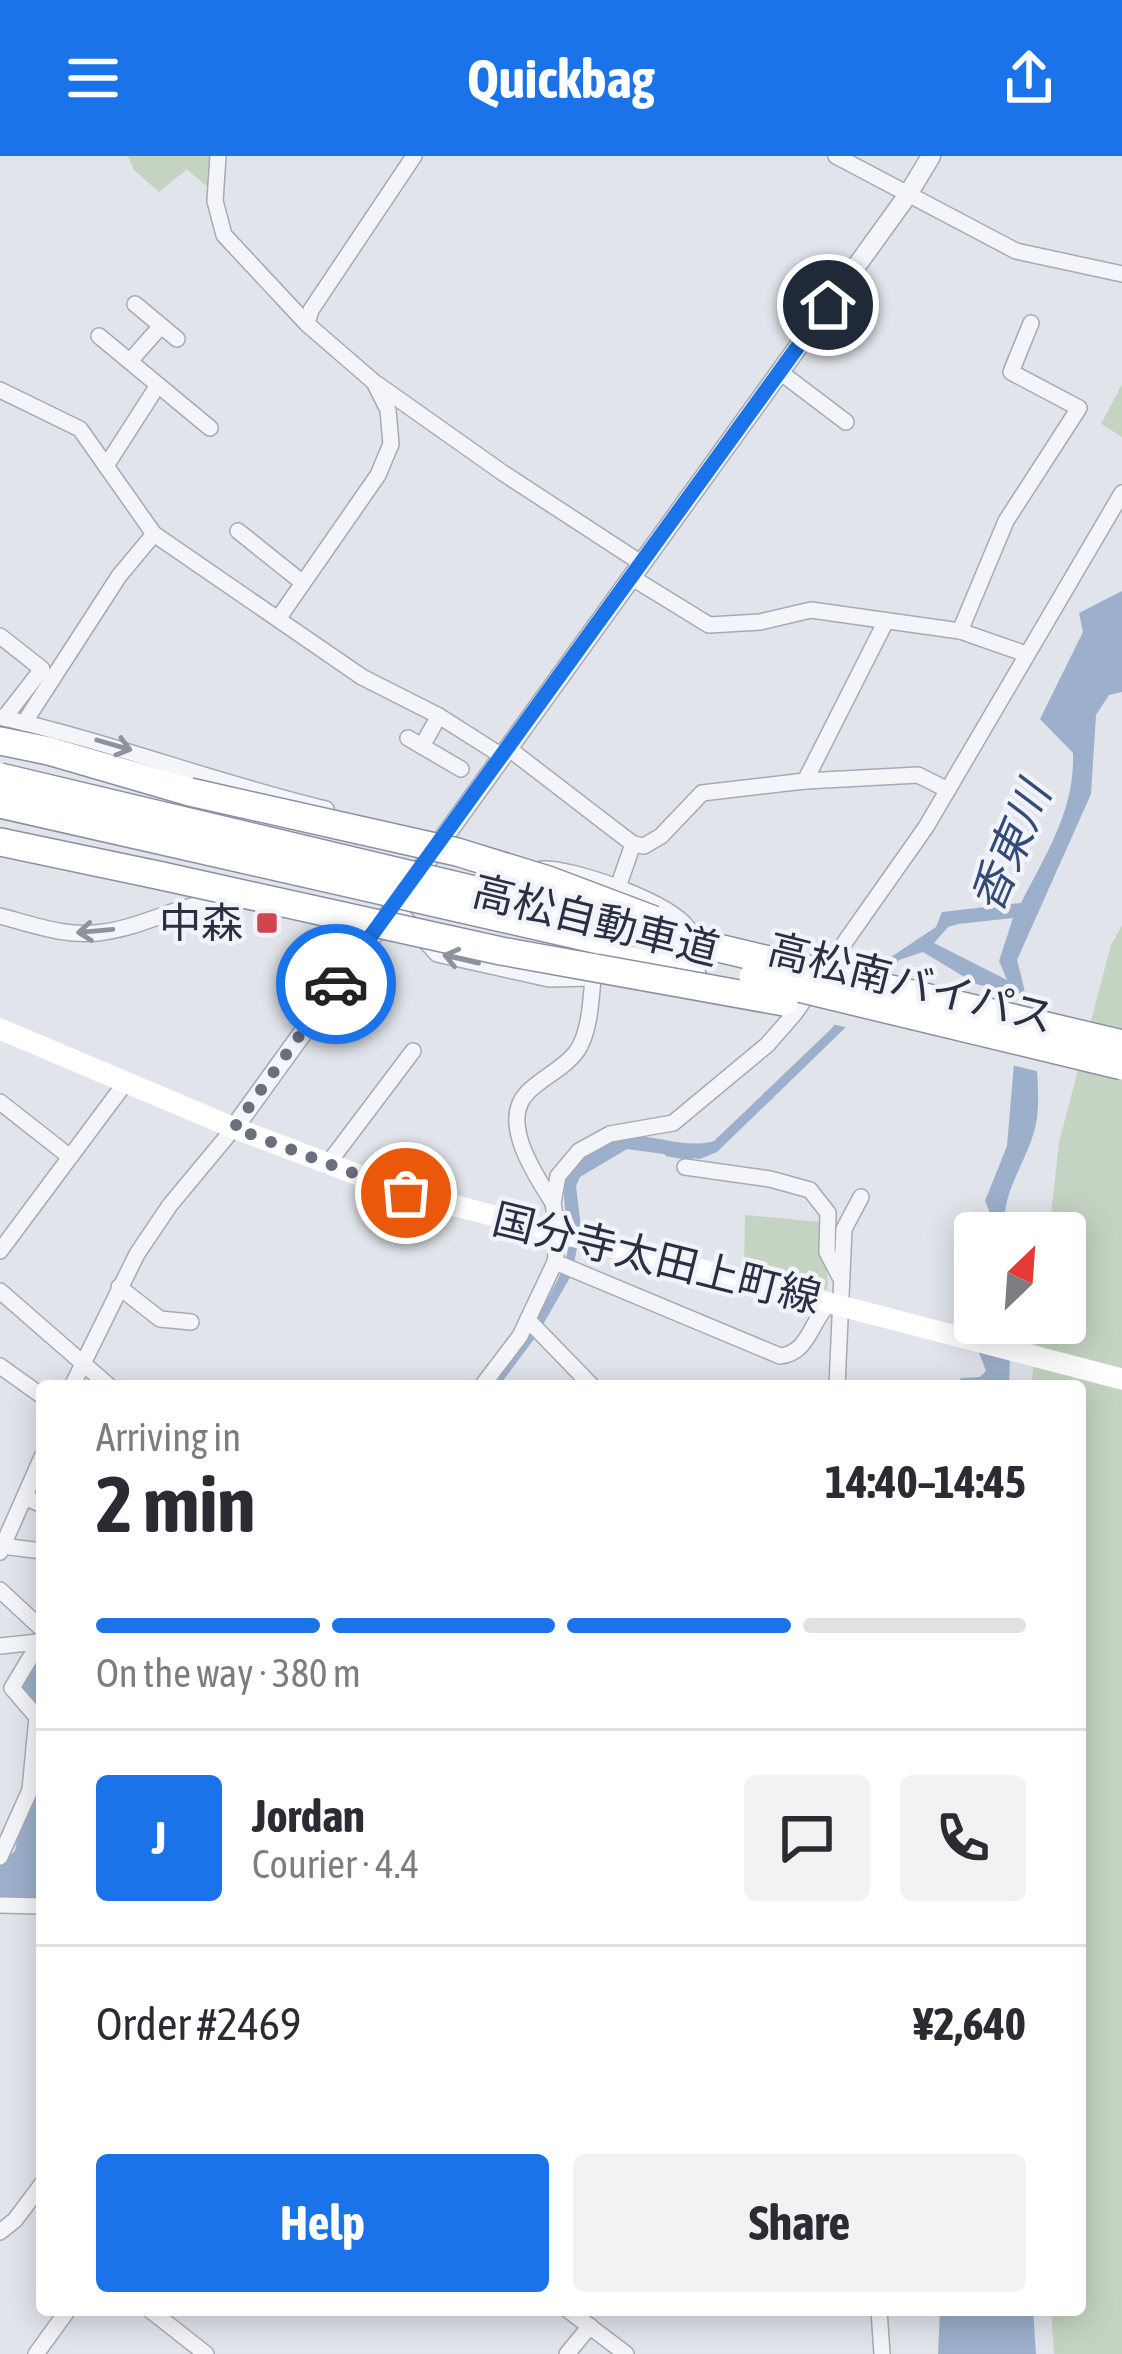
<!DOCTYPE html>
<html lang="en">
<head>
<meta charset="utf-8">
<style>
	body { margin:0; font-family:"Asap Condensed","Noto Sans JP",sans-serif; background:#f2f2f3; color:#2b2b33; height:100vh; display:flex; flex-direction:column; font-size:45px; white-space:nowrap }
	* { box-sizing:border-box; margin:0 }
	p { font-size:39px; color:#7c7c81 }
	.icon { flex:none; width:66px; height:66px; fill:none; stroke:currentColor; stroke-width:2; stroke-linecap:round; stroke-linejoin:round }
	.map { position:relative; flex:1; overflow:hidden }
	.sheet { position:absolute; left:36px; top:1224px; width:1050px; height:936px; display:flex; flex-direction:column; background:#fff; border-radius:12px; box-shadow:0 6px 30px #0003 }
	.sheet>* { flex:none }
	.needle { width:78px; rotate:25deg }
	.buttons { position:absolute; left:954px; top:1056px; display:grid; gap:24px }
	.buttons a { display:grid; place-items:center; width:132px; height:132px; border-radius:12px; background:#fff; box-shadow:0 6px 30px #0003; font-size:60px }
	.pin { position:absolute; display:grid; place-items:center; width:102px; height:102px; color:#fff; margin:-51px; border:6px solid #fff; border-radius:50%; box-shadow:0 3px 12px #0007 }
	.courier { position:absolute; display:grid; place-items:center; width:120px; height:120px; margin:-60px; border:9px solid #1a73e8; border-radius:50%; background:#fff; color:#222; box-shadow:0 3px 15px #0007 }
	.head em { font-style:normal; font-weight:700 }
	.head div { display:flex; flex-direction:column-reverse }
	.head { display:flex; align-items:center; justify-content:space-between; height:204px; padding:0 60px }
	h1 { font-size:78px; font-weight:700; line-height:90px }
	.bar { display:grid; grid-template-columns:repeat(4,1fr); gap:18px 12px; align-content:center; height:144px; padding:0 60px }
	.bar i { height:15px; border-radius:9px; background:#e1e1e2 }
	.bar .active { background:#1a73e8 }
	.bar p { grid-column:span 4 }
	.line { display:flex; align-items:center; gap:30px; padding:0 60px; border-top:3px solid #e1e1e2 }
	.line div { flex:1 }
	.round { display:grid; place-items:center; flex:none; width:126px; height:126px; border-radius:12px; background:#f2f2f3 }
	.primary-button { display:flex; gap:24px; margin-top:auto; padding:24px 60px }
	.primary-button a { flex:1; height:138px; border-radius:12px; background:#1a73e8; color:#fff; font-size:48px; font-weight:700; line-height:138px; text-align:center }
	.primary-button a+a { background:#f2f2f3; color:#2b2b33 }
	header { display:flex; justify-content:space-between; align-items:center; height:156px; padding:0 60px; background:#1a73e8; color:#fff; font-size:54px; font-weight:700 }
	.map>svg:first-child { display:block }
</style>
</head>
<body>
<header><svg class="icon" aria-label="menu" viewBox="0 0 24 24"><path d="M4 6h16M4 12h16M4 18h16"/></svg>Quickbag<svg class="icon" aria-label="share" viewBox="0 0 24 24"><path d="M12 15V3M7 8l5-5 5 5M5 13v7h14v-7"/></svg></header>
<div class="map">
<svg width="1122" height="2198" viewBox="0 0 1122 2198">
	<rect width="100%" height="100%" fill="#e1e4ea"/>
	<!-- green -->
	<g fill="#c5d4c2">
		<path d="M 128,0 L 212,0 L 210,25 L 206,30 L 187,13 L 159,36 L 134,14 Z"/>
		<path d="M 1122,228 L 1122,281 L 1101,268 Z"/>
		<path d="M 1122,769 L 1122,2198 L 1054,2198 L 1051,2154 L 1080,2154 L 1080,1230 L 1031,1230 L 1039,1167 L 1065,1167 L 1065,1077 L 1049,1077 L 1059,986 L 1111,789 Z"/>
		<path d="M 745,1059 L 820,1066 C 821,1087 830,1118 827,1134 L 744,1113 Z"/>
	</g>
	<!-- water -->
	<g fill="#9cafcb" fill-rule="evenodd">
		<path d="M 1122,435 L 1122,536 L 1109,539 L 1096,559 L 1091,638 L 1017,804 C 1029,848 1042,917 1037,962 C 1032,1001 997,1038 1006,1077 L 990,1077 L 989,1054 L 985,1045 L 1007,990 L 1014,908 L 1011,849 L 923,796 L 899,804 L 845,872 L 717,996 L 700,1003 L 627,993 L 580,1021 L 576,1030 L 581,1071 L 572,1118 L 537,1179 L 499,1230 L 487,1230 C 514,1193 543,1157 562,1114 C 586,1061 526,1018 615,984 C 647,972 680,995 714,985 L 831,873 L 888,803 L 936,771 L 942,756 L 1021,747 C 1046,698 1075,654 1073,597 L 1040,563 L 1083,476 L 1079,457 ZM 1013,762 L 999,805 L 1007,824 L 934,787 L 948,771 L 958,768 Z"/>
		<path d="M 975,1154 L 975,1167 L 1011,1167 L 1009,1230 L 957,1230 L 961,1222 L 980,1221 L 986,1215 L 968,1168 Z"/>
		<path d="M 42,1495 L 42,1745 L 0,1745 L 0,1708 L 15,1695 L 41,1559 L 20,1533 Z"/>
		<path d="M 940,2154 L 1033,2154 L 1036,2198 L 938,2198 Z"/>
	</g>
	<!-- pier -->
	<g fill="#e1e4ea">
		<path d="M 879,804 L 903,810 L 853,873 L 828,867 Z"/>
		<path d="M 959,824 L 1032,841 L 1040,916 L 1008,908 L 1005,852 Z"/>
	</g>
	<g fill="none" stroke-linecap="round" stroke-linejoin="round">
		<!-- stream -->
		<path stroke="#9cafcb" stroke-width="4.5" d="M 667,998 L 691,1002"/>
		<!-- minor casing -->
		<g stroke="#a6aab5" stroke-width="18">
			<g id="minor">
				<path d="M 218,0 L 215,45 L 224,79 L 307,168"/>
				<path d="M 836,0 L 1016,95 L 1122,118"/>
				<path d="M 135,148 L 177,183"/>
				<path d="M 99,180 L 210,272"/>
				<path d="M 130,205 L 161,170"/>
				<path d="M 780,216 L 846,266"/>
				<path d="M 377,228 L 503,317 L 641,407"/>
				<path d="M 0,234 L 80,273 L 154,378 L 362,521 L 439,560 L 502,600"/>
				<path d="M 106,310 L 158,229"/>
				<path d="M 238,375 L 303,427"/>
				<path d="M 631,421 L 709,469 L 760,466 L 811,454 L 960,475 L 1026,498"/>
				<path d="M 278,463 L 378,319 L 391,288 L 388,254 L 374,226 L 307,168 L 311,154 L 414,0"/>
				<path d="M 960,475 L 1006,365 L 1079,252 L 1011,216 L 1031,167"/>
				<path d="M 0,480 L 42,513 L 4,562"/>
				<path d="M 0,561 C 111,586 216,627 326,653"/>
				<path d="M 24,567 L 119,420 L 154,378"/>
				<path d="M 408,582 L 461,613"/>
				<path d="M 422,590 L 439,560"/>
				<path d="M 508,592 L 633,688 L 617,734"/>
				<path d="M 805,625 L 886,465"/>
				<path d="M 633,688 L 644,690 L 661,680 L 702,637 L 805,625 L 918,619 L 948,634"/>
				<path d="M 542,713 C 575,712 669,746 688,772"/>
				<path d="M 393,749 L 437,798 L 549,823 L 593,822"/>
				<path d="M 0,760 C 34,769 68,782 104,776 C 150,770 186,742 234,746"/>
				<path d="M 0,946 L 70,1001"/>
				<path d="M 327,1009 L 413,895"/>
				<path d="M 685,1011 L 770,1023 L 810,1034 L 828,1057 L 827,1096 L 840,1121"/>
				<path d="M 553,1047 C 536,1020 499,966 527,937 C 541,922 565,912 577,895 C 590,876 591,843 593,822"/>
				<path d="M 0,1095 L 126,926"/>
				<path d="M 555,1106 L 780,1200 C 810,1197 810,1164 831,1146"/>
				<path d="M 119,1131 L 160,1163 L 191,1166"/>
				<path d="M 0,1135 L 109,1230"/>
				<path d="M 528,1164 L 592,1230"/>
				<path d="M 0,1210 L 42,1240"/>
				<path d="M 72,1230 L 137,1098 L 170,1049 L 234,972"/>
				<path d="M 482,1230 L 520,1180 L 555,1106 L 558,1079 L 553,1047 L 558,1020 L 579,995 L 610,978 L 673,967 L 767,889 L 795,857 L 926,671 L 1122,337"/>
				<path d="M 837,1230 L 844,1073 L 861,1041"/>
				<path d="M 25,1341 L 42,1349"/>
				<path d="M 2,1390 L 42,1395"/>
				<path d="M 0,1396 L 42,1301"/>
				<path d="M 0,1434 L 42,1473"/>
				<path d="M 0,1490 L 38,1486"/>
				<path d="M 0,1701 L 30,1634 L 37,1561 L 12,1532 L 42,1482"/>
				<path d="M 0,1749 L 42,1750"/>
				<path d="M 0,2076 L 15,2064 L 42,2028"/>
				<path d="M 150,2154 L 206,2198"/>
				<path d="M 568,2154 L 626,2198"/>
				<path d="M 879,2154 L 882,2198"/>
				<path d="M 36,2198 L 68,2154"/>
				<path d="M 567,2198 L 590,2170"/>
			</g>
		</g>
		<!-- tertiary casing -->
		<g stroke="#a6aab5" stroke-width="21">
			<path id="tertiary" d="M 234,972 L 907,40 L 931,0"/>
		</g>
		<!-- trunk casing -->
		<g stroke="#8890a1" stroke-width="27">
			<path id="trunk" d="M 575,790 L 693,817"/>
		</g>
		<!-- motorway casing -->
		<g stroke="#8890a1" stroke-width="30">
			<g id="motorway">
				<path d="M 0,585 L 49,595 L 190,636"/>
				<path d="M 0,686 L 162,720"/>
			</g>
		</g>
		<!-- minor -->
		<use href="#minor" stroke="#f4f5f8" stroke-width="15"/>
		<!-- tertiary -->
		<use href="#tertiary" stroke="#f4f5f8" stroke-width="18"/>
		<!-- secondary -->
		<path stroke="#fff" stroke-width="21" d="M 0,873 L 234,972 L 406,1037 L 1122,1223"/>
		<!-- trunk -->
		<use href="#trunk" stroke="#fff" stroke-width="24"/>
		<!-- motorway -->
		<use href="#motorway" stroke="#fff" stroke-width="27"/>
		<!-- motorway-bridge casing -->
		<g stroke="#8890a1" stroke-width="30" stroke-linecap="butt">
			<g id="motorway-bridge">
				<path d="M 0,621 L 1122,888"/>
				<path d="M 190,636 L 457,696 L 548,724 L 654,764"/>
				<path d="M 0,648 L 599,784"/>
				<path d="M 162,720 L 501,795 L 784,846"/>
				<path d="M 753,821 L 1122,910"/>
			</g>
		</g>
		<!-- motorway-bridge -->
		<use href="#motorway-bridge" stroke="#fff" stroke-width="27"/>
	</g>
	<!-- one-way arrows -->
	<defs><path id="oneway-shaft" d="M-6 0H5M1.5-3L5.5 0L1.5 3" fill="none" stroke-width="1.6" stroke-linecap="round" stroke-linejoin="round" transform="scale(3)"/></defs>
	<g stroke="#8e929e">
		<use href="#oneway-shaft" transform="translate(114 589) rotate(16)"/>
		<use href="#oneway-shaft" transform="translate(95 775) rotate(175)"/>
		<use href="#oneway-shaft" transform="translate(461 803) rotate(-167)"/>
	</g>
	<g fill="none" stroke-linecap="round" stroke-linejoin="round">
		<!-- done -->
		<path stroke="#696f7d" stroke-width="12" stroke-dasharray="0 21.6" d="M 336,828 L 234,972 L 406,1037"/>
		<!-- route -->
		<path stroke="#1a73e8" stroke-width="15" d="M 336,828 L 828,149"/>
	</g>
	<!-- markers -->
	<rect fill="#d1454e" stroke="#f1f3f8" stroke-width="4.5" x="255" y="755" width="24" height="24" rx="6"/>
	<g text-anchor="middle" stroke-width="9" stroke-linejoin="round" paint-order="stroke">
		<!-- street labels -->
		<g font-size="42" fill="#293043" stroke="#f1f3f8">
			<text transform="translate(596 764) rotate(14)" y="15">高松自動車道</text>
			<text transform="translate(911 827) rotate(14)" y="15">高松南バイパス</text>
			<text transform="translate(657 1102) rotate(14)" y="15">国分寺太田上町線</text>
		</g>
		<!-- poi labels -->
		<g font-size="42" fill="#293043" stroke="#f1f3f8" text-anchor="end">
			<text x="243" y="782">中森</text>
		</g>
		<!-- water labels -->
		<g font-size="45" font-style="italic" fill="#324b78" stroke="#f1f3f8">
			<text transform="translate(1010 691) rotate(-67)" y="16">香東川</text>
		</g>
	</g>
</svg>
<div class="buttons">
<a><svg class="needle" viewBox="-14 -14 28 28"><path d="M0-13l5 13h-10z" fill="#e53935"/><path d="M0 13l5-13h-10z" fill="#7c7c81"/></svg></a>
</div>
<div class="pin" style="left:406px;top:1037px;background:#ea580c"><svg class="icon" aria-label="bag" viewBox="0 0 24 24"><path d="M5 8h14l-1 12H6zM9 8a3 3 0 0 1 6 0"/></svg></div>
<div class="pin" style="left:828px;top:149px;background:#1f2937"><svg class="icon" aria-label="home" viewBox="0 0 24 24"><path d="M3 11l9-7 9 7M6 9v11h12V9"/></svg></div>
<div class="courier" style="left:336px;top:828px"><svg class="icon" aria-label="car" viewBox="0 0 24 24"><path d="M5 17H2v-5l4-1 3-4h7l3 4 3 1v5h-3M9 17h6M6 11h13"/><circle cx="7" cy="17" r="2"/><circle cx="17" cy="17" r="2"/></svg></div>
<section class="sheet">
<div class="head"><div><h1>2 min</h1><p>Arriving in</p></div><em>14:40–14:45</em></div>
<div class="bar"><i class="active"></i><i class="active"></i><i class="active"></i><i></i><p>On the way · 380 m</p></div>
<div class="line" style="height:216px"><b class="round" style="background:#1a73e8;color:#fff">J</b><div><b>Jordan</b><p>Courier · 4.4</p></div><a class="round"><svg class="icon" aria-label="chat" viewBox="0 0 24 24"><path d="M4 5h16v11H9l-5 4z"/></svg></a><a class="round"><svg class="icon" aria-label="phone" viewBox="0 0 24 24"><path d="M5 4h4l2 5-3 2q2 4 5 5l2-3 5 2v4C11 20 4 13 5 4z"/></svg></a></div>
<div class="line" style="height:156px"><div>Order #2469</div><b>¥2,640</b></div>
<div class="primary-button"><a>Help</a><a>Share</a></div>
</section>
</div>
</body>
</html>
